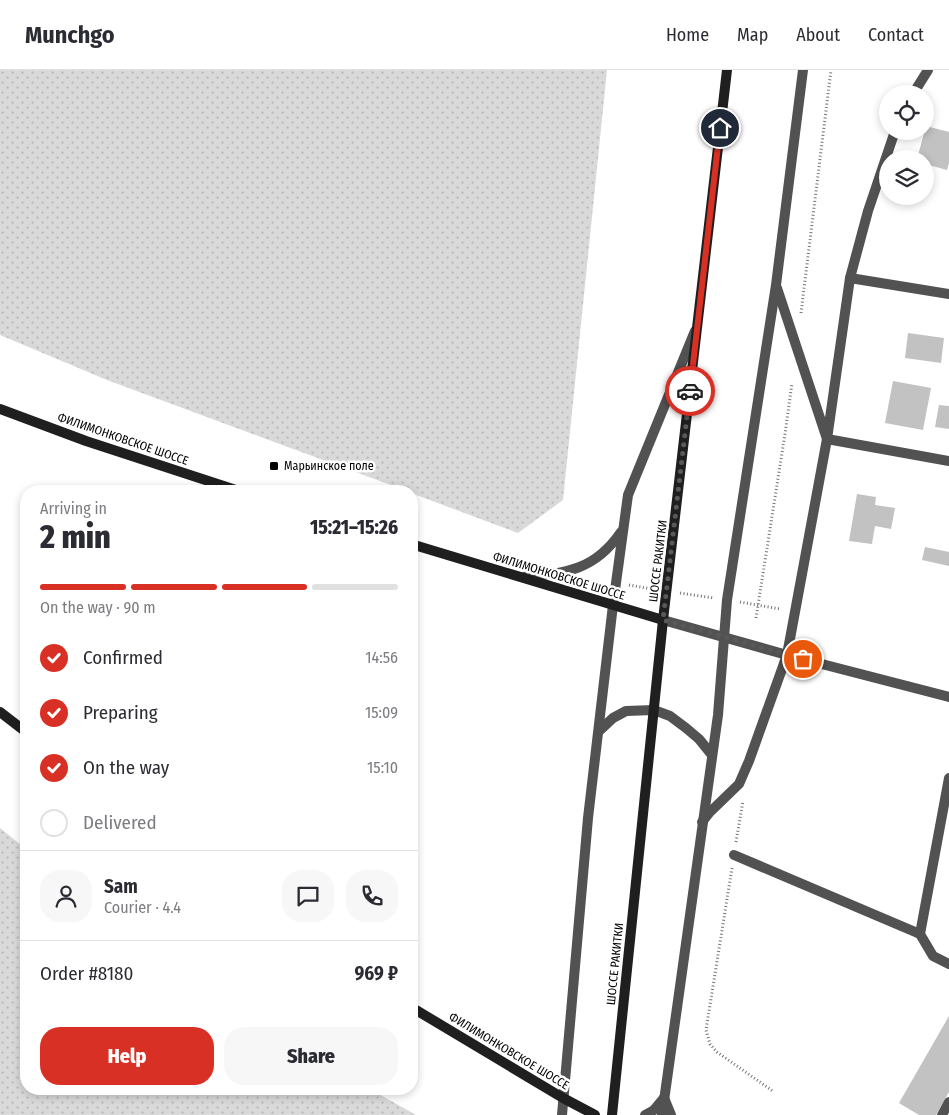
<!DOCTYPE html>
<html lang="en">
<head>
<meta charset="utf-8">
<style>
	body { margin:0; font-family:"Fira Sans Condensed",sans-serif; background:#f7f7f7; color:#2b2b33; height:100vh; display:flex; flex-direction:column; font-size:19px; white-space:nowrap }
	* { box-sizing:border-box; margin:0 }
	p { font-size:16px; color:#7c7c81 }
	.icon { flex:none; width:28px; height:28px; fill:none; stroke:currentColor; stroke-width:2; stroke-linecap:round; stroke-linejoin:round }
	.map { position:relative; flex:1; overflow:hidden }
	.panel { position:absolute; left:20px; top:415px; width:398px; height:610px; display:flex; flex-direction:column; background:#fff; border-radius:20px; box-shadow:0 2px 8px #0003 }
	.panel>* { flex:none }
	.fabs { position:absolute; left:879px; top:15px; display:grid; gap:10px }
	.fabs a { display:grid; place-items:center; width:55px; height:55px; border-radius:50%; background:#fff; box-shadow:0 2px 8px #0003; font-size:25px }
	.pin { position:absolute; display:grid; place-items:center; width:42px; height:42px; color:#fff; margin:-21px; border:2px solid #fff; border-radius:50%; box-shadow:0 1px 5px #0007 }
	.courier { position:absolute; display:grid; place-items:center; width:50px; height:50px; margin:-25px; border:4px solid #d93025; border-radius:50%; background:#fff; color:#222; box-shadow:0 1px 6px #0007 }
	.head em { font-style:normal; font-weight:800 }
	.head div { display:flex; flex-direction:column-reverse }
	.head { display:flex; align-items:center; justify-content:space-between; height:85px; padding:0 20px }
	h1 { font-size:32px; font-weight:800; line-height:38px }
	.bar { display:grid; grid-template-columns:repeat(4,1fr); gap:8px 5px; align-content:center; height:60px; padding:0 20px }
	.bar i { height:6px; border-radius:4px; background:#e1e1e2 }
	.bar .active { background:#d93025 }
	.bar p { grid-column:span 4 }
	.line { display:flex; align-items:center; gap:12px; padding:0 20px; border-top:1px solid #e1e1e2 }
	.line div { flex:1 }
	.round { display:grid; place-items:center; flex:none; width:52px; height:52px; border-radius:20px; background:#f7f7f7 }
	ol { padding:0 20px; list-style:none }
	li { display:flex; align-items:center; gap:15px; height:55px }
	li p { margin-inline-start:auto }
	li .icon { padding:5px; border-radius:50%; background:#d93025; color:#fff; stroke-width:4 }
	li:last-child { color:#7c7c81 }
	li i { width:28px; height:28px; border:2px solid #e1e1e2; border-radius:50% }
	.primary-button { display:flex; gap:10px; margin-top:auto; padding:10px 20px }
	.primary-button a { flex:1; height:58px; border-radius:20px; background:#d93025; color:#fff; font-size:20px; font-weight:800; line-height:58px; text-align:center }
	.primary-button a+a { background:#f7f7f7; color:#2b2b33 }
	header { display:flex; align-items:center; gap:30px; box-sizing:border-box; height:70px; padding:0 25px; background:#fff; border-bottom:1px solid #e1e1e2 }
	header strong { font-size:24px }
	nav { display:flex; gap:28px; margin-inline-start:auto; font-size:18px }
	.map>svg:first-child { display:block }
</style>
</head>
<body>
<header>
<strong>Munchgo</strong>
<nav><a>Home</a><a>Map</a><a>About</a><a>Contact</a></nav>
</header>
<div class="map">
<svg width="949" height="1045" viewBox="0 0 949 1045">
	<defs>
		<pattern id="grass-dots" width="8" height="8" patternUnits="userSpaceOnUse" patternTransform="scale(1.25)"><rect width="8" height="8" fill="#d9d9d9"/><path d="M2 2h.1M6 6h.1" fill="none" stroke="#b8b8b8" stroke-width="1.8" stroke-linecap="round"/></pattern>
	</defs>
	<rect width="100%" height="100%" fill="#fff"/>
	<!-- grass -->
	<g fill="url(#grass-dots)">
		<path d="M 0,0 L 607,0 L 563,430 L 518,463 L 411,423 L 411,421 L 407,421 L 107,310 L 0,265 Z"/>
		<path d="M 0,758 L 26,779 L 26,1019 L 370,1019 L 416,1045 L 0,1045 Z"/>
	</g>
	<!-- building -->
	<g fill="#c2c2c2">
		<path d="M 926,56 L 949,62 L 949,93 L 947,100 L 925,94 L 925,89 L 917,89 Z"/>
		<path d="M 908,263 L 944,268 L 941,293 L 905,288 Z"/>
		<path d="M 893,311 L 931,318 L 923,360 L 885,353 Z"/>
		<path d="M 939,335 L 949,336 L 949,359 L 935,357 Z"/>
		<path d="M 857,424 L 876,427 L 875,435 L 895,438 L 891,459 L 875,456 L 872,474 L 849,471 Z"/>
		<path d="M 925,477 L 949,482 L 949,496 L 922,490 Z"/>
		<path d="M 949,946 L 949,1022 L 936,1045 L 919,1045 L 899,1033 Z"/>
	</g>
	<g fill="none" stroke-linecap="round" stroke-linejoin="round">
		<!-- path -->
		<g stroke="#747474" stroke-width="3" stroke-dasharray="1 2.5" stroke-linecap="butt">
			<path d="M 801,243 L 831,0"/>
			<path d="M 629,515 L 652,519"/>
			<path d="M 680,523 L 714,528"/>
			<path d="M 740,532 L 780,539"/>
			<path d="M 756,548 L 785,364 L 792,313"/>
			<path d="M 736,772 L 743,731"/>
			<path d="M 732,798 L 706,960 L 710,974 L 717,982 L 774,1022"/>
		</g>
		<!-- service -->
		<g stroke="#525252" stroke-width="10">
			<path d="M 949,708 L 920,864 L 933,886 L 949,894"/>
			<path d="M 734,785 L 920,864"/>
			<path d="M 942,1045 L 949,1032"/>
		</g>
		<!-- minor -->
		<g stroke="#525252" stroke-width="10">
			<path d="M 913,24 L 928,0"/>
			<path d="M 850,208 L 949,224"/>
			<path d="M 827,369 L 949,391"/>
			<path d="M 663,550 L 787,585 L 949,627"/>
			<path d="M 702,752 L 710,742 L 739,714 L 749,691 L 787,585 L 827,369 L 850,208 L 868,141 L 895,61"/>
			<path d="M 664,1028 L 671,1045"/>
		</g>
		<!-- tertiary -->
		<g stroke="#525252" stroke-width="10">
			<path d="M 777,218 L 827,369"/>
			<path d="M 524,507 C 567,503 595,500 621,462"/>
			<path d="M 599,661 L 613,648 L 626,641 L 654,640 L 670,646 L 686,658 L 699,669 L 712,685"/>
			<path d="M 562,1045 L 588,748 L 613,535 L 628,425 L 695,261"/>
			<path d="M 645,1045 L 654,1040 L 664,1028"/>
			<path d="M 662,1045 L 718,645 L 727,530 L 776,215 L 803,0"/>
		</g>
		<!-- secondary -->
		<g stroke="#1f1f1f" stroke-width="10">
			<path d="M 0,339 L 86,371 L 239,421"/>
			<path d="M 411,474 L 663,550"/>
			<path d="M 0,642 L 26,662"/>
			<path d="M 411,937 L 563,1028 L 595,1045"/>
			<path d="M 612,1045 L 663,550 L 727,0"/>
		</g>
	</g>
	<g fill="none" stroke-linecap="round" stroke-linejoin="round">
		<!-- done -->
		<path stroke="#595959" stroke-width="5" stroke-dasharray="0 9" d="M 690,321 L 663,550 L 803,589"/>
		<!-- route -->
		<path stroke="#d93025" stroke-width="6" d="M 690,321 L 720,58"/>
	</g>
	<!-- markers -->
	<rect fill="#000" stroke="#fff" stroke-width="2" x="269" y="391" width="10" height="10" rx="2.5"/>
	<g text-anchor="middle" stroke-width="5" stroke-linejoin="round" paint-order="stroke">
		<!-- street labels -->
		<g font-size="12" fill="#000" stroke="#fff">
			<text transform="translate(123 369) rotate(19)" y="4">ФИЛИМОНКОВСКОЕ ШОССЕ</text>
			<text transform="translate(658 491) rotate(-83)" y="4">ШОССЕ РАКИТКИ</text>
			<text transform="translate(559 506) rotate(17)" y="4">ФИЛИМОНКОВСКОЕ ШОССЕ</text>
			<text transform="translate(615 894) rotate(-84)" y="4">ШОССЕ РАКИТКИ</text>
			<text transform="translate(509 981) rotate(31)" y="4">ФИЛИМОНКОВСКОЕ ШОССЕ</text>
		</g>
		<!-- poi labels -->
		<g font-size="12" fill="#000" stroke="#fff" text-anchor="start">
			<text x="284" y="400">Марьинское поле</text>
		</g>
	</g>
</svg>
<div class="fabs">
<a><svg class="icon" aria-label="locate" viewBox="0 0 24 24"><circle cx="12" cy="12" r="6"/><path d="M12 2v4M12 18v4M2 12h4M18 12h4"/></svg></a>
<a><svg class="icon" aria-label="layers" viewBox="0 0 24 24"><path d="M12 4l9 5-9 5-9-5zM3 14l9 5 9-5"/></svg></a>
</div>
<div class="pin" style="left:803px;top:589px;background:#ea580c"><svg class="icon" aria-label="bag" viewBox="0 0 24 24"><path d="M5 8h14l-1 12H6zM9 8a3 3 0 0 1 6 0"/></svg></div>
<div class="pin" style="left:720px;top:58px;background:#1f2937"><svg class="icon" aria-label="home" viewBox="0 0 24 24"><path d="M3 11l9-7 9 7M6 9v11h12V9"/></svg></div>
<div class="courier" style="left:690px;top:321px"><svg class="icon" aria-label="car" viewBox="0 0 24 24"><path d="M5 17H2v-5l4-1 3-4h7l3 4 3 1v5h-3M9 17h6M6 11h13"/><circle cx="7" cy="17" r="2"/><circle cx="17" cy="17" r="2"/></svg></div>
<section class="panel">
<div class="head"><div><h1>2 min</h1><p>Arriving in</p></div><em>15:21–15:26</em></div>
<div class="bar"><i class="active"></i><i class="active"></i><i class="active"></i><i></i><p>On the way · 90 m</p></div>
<ol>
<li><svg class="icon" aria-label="check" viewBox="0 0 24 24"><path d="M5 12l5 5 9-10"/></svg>Confirmed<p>14:56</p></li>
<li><svg class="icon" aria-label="check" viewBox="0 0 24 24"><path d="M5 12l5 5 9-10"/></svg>Preparing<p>15:09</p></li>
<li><svg class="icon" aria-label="check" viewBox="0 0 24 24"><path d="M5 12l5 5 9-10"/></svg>On the way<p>15:10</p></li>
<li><i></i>Delivered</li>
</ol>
<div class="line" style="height:90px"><a class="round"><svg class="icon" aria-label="person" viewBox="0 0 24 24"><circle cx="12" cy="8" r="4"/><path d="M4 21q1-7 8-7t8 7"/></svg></a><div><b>Sam</b><p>Courier · 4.4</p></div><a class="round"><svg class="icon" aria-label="chat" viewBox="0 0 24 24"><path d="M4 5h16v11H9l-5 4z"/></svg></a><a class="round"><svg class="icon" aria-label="phone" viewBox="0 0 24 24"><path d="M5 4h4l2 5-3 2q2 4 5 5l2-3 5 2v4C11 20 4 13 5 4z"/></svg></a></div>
<div class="line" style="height:65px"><div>Order #8180</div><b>969 ₽</b></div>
<div class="primary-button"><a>Help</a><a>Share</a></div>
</section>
</div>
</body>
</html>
